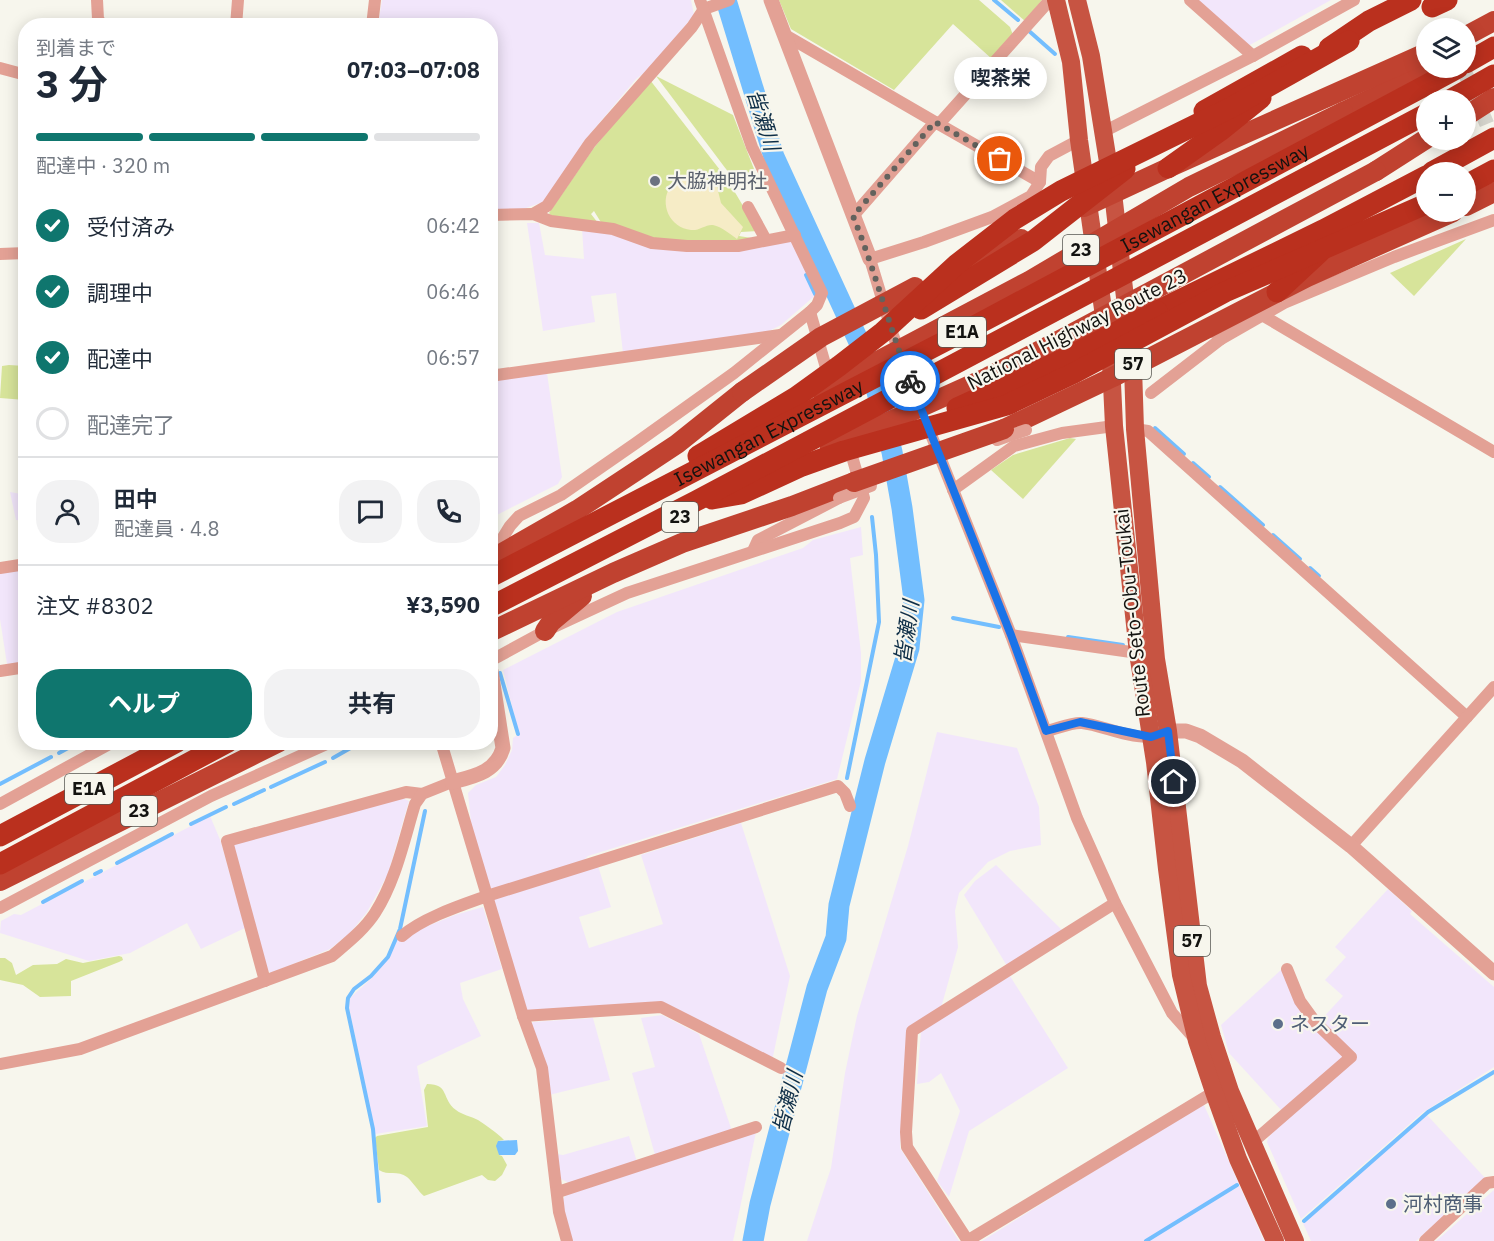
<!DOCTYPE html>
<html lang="ja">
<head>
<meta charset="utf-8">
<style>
	body { margin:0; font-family:"IBM Plex Sans","Noto Sans JP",sans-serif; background:#f2f2f3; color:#1f2937; height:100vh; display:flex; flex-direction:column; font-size:22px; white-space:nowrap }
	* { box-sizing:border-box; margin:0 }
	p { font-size:20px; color:#747a83 }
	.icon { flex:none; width:33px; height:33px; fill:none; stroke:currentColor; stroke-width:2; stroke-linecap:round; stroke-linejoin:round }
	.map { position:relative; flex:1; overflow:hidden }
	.side { position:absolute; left:18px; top:18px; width:480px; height:732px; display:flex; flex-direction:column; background:#fff; border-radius:24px; box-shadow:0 3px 15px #0003 }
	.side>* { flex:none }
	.tools { position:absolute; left:1416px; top:18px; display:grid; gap:12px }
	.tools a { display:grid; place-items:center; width:60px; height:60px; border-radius:50%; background:#fff; box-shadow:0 3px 15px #0003; font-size:30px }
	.pin { position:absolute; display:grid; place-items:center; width:51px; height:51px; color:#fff; margin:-26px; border:3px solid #fff; border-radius:50%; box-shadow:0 2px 6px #0007 }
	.courier { position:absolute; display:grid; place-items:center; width:60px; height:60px; margin:-30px; border:4px solid #1a73e8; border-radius:50%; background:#fff; color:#222; box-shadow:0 2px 8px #0007 }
	.bubble { position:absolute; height:42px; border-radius:21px; background:#fff; box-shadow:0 3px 15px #0003; font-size:20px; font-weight:700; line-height:42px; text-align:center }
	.head em { font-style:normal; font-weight:700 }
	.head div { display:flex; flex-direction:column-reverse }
	.head { display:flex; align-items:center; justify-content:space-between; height:102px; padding:0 18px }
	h1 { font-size:39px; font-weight:700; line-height:45px }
	.bar { display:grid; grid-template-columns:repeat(4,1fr); gap:9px 6px; align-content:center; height:72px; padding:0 18px }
	.bar i { height:8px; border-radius:4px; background:#e0e1e3 }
	.bar .active { background:#0f766e }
	.bar p { grid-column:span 4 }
	.line { display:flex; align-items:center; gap:15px; padding:0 18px; border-top:2px solid #e0e1e3 }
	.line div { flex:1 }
	.round { display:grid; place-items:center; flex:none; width:63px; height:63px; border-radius:24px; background:#f2f2f3 }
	ol { padding:0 18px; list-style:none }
	li { display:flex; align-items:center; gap:18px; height:66px }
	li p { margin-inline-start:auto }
	li .icon { padding:6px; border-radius:50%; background:#0f766e; color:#fff; stroke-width:4 }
	li:last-child { color:#747a83 }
	li i { width:33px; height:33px; border:3px solid #e0e1e3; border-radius:50% }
	.primary-button { display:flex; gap:12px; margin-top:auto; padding:12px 18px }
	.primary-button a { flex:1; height:69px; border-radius:24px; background:#0f766e; color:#fff; font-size:24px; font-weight:700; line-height:69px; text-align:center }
	.primary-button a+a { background:#f2f2f3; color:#1f2937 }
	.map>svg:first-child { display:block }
</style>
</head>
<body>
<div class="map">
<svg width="1494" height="1241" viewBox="0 0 1494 1241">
	<rect width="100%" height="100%" fill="#f7f6ed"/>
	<!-- industrial -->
	<g fill="#f2e6fb">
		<path d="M 382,0 L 691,0 L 694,15 L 648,70 L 636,79 L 585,140 L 543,202 L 523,209 L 491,210 L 490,26 L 378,26 Z"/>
		<path d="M 1196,0 L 1331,0 L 1248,46 Z"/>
		<path d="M 527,223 L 539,223 L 545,255 L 584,259 L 582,228 L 613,233 L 787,240 L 793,242 L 818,293 L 781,325 L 765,333 L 623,353 L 616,293 L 591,296 L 595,322 L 543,331 Z"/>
		<path d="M 547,373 L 562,477 L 558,484 L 491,518 L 491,380 Z"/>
		<path d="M 25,466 L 25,521 L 16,520 L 10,492 L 21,494 Z"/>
		<path d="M 861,527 L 863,555 L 850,558 L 861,653 L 861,681 L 837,779 L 588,856 L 583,861 L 491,890 L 473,842 L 468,793 L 476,785 L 496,777 L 505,765 L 512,750 L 513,738 L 519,734 L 503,670 L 617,612 L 803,548 L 813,540 Z"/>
		<path d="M 25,568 L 25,662 L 7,664 L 0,619 L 0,573 Z"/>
		<path d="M 937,732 L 1017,748 L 1039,807 L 1041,845 L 1010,851 L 988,862 L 959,893 L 955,911 L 958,947 L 941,1008 L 907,1030 L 900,1148 L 959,1241 L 807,1241 L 831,1168 L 845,1073 L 857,1016 L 908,846 Z"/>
		<path d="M 400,797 L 409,801 L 388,874 L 367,912 L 350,933 L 330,949 L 271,973 L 265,968 L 233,847 L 236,842 Z"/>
		<path d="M 210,816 L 221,842 L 245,928 L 201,949 L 187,923 L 130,953 L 89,961 L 0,933 L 1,921 L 14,914 L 21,915 Z"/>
		<path d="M 741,823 L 790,976 L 772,1061 L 669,1005 L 529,1012 L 524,1009 L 491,903 L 496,897 L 598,866 L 611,907 L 579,917 L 589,948 L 663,924 L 641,855 Z"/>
		<path d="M 996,865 L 1063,931 L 1007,966 L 964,895 L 975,881 Z"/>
		<path d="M 1388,889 L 1412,911 L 1410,914 L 1494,987 L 1494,1067 L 1422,1113 L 1301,1219 L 1267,1142 L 1268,1138 L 1282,1122 L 1357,1056 L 1319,1022 L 1343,996 L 1325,980 L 1346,957 L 1335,947 Z"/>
		<path d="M 483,907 L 502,969 L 460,983 L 463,999 L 481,1036 L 417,1066 L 427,1126 L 375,1134 L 349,1007 L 350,998 L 373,977 L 389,957 L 398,938 L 455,915 Z"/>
		<path d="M 1282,969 L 1344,1056 L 1283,1112 L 1229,1053 L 1221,1025 Z"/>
		<path d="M 1010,976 L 1068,1068 L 969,1131 L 949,1197 L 937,1181 L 960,1111 L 941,1073 L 929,1082 L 917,1084 L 921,1031 Z"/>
		<path d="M 662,1015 L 699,1034 L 732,1131 L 655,1155 L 632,1073 L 655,1067 L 641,1018 Z"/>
		<path d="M 593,1018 L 610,1080 L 549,1095 L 530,1025 L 533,1022 Z"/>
		<path d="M 1201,1104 L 1204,1105 L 1264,1241 L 982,1241 Z"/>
		<path d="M 1427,1115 L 1485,1178 L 1416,1241 L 1311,1241 L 1303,1223 Z"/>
		<path d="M 756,1132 L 733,1241 L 572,1241 L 562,1202 L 567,1192 Z"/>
		<path d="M 629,1136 L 637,1162 L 569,1183 L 561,1179 L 556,1154 L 563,1155 Z"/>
		<path d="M 1494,1190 L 1494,1241 L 1436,1241 L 1442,1236 Z"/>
	</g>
	<!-- green -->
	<g fill="#d7e49a">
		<path d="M 779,0 L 979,0 L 1010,27 L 1013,35 L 992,59 L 953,24 L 894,90 L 791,29 Z"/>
		<path d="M 1001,0 L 1042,0 L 1025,21 Z"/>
		<path d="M 656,76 L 733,115 L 754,169 L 735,181 Z"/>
		<path d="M 650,80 L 727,179 L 758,231 L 741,232 L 739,236 L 758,239 L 741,243 L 650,239 L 602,224 L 594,211 L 591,214 L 598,223 L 552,217 L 549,213 L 593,149 Z"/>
		<path d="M 1466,239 L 1414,296 L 1390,273 Z"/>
		<path d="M 9,365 L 25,366 L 25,400 L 0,398 L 2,366 Z"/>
		<path d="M 1070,438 L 1076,439 L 1023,499 L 991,470 L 1013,455 Z"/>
		<path d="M 119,956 L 122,957 L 123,960 L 119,962 L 71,981 L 71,996 L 40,997 L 23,985 L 0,980 L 0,958 L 5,958 L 12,963 L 16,975 L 33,965 L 57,964 L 66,959 L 83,963 Z"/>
		<path d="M 427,1084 C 450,1084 441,1099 456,1110 C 462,1115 471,1116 478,1120 C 486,1125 494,1131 501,1137 L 504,1140 L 498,1141 L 499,1155 L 502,1156 L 507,1165 L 502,1175 L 495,1181 L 488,1180 L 482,1175 L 424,1196 C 418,1191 413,1182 407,1177 C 398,1170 388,1176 379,1170 L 375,1138 L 377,1136 L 428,1127 L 424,1090 Z"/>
	</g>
	<!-- sand -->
	<path fill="#f6ecc6" d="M 694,175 L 711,181 L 717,187 L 721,203 L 743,227 L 737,239 C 730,234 722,227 713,225 C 706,224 699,231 691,230 C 670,228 659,204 670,187 C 676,178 685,176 694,175 Z"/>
	<!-- water -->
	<path fill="#73befe" d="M 517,1140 L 518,1151 L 515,1155 L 499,1155 L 496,1146 L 498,1141 Z"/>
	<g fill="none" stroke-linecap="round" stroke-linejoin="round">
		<!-- stream -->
		<g stroke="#73befe" stroke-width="4">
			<path d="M 994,0 L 1018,20"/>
			<path d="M 1029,31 L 1055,54"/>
			<path d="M 806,275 L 815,294"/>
			<path d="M 1155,428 L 1184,454"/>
			<path d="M 1193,463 L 1209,477"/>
			<path d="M 1220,487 L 1263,525"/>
			<path d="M 1273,535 L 1300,559"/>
			<path d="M 1310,568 L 1319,576"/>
			<path d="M 953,618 L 999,627"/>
			<path d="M 1068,637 L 1123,645"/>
			<path d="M 500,673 L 518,734"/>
			<path d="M 59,753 L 79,742"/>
			<path d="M 333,758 L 361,742"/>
			<path d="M 847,778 L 879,622 L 876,555 L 872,517"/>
			<path d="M 0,784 L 51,757"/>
			<path d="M 271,787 L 325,762"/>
			<path d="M 234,804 L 264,790"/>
			<path d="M 191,824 L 226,807"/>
			<path d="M 117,863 L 172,834"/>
			<path d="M 95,874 L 101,871"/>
			<path d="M 43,902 L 82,881"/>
			<path d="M 379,1201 L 373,1129 L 347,1008 L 348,998 L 354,989 L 371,976 L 388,957 L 400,929 L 425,811"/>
			<path d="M 1304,1221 L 1428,1112 L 1494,1072"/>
			<path d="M 1146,1241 L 1237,1185"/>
		</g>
		<!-- river -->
		<path stroke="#73befe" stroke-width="21" d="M 726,0 L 774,157 L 871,368 L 892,452 L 902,508 L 914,600 L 909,648 L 875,761 L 839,905 L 836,938 L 817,988 L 760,1204 L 753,1241"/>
		<!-- tertiary-tunnel -->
		<g stroke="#d5d4cc" stroke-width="15" stroke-dasharray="15 8" stroke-linecap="butt">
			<path d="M 1435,0 L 1447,28"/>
			<path d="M 1463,68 L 1494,141"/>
		</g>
		<!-- minor -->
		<g stroke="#e3a195" stroke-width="12">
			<path d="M 97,0 L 98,19 L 103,26"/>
			<path d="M 1190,0 L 1253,56"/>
			<path d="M 236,26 L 238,0"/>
			<path d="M 372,26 L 375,0"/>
			<path d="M 785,35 L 935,122 L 853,216"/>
			<path d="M 0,68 L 26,75"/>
			<path d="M 935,122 L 1040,182"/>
			<path d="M 939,124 L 1050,0"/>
			<path d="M 1103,132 L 1253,56 L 1354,0"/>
			<path d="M 748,207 L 766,240"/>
			<path d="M 533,214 L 547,206 L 590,143 L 692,27 L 704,9 L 729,0"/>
			<path d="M 490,215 L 533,214 L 551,221 L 613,229 L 652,243 L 687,246 L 738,246 L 795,235"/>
			<path d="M 0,254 L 26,253"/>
			<path d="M 810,312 L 829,378"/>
			<path d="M 1262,315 L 1494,452"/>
			<path d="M 1203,331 L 1214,332 L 1221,339 L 1284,303 L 1394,257 L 1494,220"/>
			<path d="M 490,376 L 780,335"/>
			<path d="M 914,392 L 893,335 L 870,259 L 924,242 L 992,217 L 1031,196 L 1040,182 L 1041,167 L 1049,156 L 1079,140"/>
			<path d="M 1151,393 L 1221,339"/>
			<path d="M 926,422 L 1011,635 L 1077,818 L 1115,903 L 1172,1013 L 1195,1039"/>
			<path d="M 1135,429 L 1148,431 L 1467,717"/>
			<path d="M 953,490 L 1014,446 L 1062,433 L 1114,426"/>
			<path d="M 753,551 L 758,540 L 839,498"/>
			<path d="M 491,557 L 510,526 L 519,516 L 561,495 L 636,443 L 734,373 L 810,312 L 817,305 L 822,293 L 752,147 L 700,0"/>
			<path d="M 0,568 L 26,564"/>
			<path d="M 1011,635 L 1138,653"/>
			<path d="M 490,661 L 545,631 L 627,593 L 840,523 L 854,517 L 864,498 L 849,446"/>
			<path d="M 0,671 L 26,667"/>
			<path d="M 1046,731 C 1057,729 1071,722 1082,723 C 1103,725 1136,742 1156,735"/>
			<path d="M 441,742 L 523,1016 L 542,1068 L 559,1212 L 567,1241"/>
			<path d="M 0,804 L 113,742"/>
			<path d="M 1351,846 L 1494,687"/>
			<path d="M 0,908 L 211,796 L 331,742"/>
			<path d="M 402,936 C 422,918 462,905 487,896 L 838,786 L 845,793 L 850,806"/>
			<path d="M 265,981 L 227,841 L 406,792 L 422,794"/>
			<path d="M 523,1016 L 661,1007 L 781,1068"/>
			<path d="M 0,1064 L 80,1049 L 332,956 C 347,943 364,930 375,913 C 396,880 404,840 415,804 L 422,794 L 452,782"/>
			<path d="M 1253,1142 L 1351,1057 L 1316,1023 L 1300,1001 L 1287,969"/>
			<path d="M 558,1192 L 756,1127"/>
			<path d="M 967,1241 L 1214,1092"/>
			<path d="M 968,1241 L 907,1147 L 906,1132 L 912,1031 L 1115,903"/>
			<path d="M 1425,1241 L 1487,1183 L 1494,1182"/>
		</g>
		<!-- tertiary -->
		<g stroke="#e3a195" stroke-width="15">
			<path d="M 771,0 L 870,259"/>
			<path d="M 1168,731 L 1186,731 L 1200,736 L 1242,761 L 1351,846 L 1494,973"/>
			<path d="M 452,782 C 475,776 496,772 503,748 L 491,671"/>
		</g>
		<!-- primary -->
		<g stroke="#c75442" stroke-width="18">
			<path d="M 1056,0 L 1071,62 L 1079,140 L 1106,330"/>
			<path d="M 1077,0 L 1091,56 L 1113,193 L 1133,367 L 1135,429 L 1156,659 L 1168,731 L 1198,986 L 1212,1037 L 1230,1091 L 1295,1241"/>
			<path d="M 1111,363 L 1114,426 L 1138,653 L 1155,762 L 1167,869 L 1181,975 L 1197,1041 L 1214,1092 L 1238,1159 L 1275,1241"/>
		</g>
		<!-- trunk -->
		<g stroke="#c04230" stroke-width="20">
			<path d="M 1466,36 L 1494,21"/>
			<path d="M 1343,112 L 1436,68"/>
			<path d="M 1466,116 L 1494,98"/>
			<path d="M 1376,171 L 1426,139"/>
			<path d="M 1466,206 L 1494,192"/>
			<path d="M 1084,207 L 1168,168 L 1426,53"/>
			<path d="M 960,267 L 1021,239"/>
			<path d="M 1004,429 L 1113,377 L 1307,277 L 1453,212"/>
			<path d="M 490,560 L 577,510 L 677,444 L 742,392"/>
			<path d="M 545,631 L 551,622 L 582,596"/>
			<path d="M 490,632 L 613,573 L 682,543 L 792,506 L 854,482"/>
			<path d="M 0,881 L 279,742"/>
		</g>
		<!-- motorway -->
		<g stroke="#ba301e" stroke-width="21">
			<path d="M 1329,48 L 1369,21 L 1411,0"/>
			<path d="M 1466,63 L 1494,47"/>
			<path d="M 1432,82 L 1458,68"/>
			<path d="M 1204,111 L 1302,56"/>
			<path d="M 1168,168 L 1220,131 L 1261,98"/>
			<path d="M 1432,172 L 1494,138"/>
			<path d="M 1466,185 L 1494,170"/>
			<path d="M 1277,292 L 1320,252"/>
			<path d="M 1157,311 L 1323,230 L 1426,176"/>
			<path d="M 0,836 L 177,742"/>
			<path d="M 0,864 L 228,742"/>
		</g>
		<!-- minor-bridge -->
		<g stroke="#e3a195" stroke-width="12">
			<path d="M 997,440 L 1026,430"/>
			<path d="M 839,498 L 871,486"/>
		</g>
		<!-- trunk-bridge -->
		<g stroke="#c04230" stroke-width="20">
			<path d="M 821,391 L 1029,281 L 1189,187 L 1343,112"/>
			<path d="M 742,392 L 821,337 L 915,287"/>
			<path d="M 830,448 L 988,377 L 1062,339 L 1376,171"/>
			<path d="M 854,482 L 1004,429"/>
		</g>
		<!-- motorway-bridge -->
		<g stroke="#ba301e" stroke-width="21">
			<path d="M 1432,7 L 1447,0"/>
			<path d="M 1450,100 L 1494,75"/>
			<path d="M 921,309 L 1033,241 L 1125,169"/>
			<path d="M 957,408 L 1066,358 L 1157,311"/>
			<path d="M 698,456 L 796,397 L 839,366 L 883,332 L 957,264 L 1015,219 L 1061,191 L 1232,107 L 1349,41"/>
			<path d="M 712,499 L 741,494 L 802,466 L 844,451 L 1007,405 L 1074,373 L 1225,292 L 1426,204"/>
			<path id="s1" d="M 490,577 L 980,323 L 1432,82"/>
			<path d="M 490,607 L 696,501 L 1426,114"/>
		</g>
	</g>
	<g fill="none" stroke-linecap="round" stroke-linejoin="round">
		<!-- done -->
		<path stroke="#63625d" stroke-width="6" stroke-dasharray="0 10.8" d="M 910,381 C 889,326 875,270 853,216 L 935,122 L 1000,159"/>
		<!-- route -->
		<path stroke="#1a73e8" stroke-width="8" d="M 910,381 L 1011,635 L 1046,731 L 1080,722 L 1151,737 L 1168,731 L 1174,782"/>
	</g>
	<!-- markers -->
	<circle fill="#6b7280" stroke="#f7f6ed" stroke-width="2" cx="655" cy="181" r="6"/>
	<g fill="#5c6f8a" stroke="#f7f6ed" stroke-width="2">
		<circle cx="1278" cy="1024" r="6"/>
		<circle cx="1391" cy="1204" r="6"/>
	</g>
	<g text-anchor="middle" stroke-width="4.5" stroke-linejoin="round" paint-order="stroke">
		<!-- shield labels -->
		<g fill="#f7f6ed" stroke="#575752" stroke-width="1.5">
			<rect x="1063" y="235" width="36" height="30" rx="4.5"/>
			<rect x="938" y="317" width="48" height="30" rx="4.5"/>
			<rect x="1115" y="349" width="36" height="30" rx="4.5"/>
			<rect x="662" y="502" width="36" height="30" rx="4.5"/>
			<rect x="65" y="774" width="48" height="30" rx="4.5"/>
			<rect x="121" y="796" width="36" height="30" rx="4.5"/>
			<rect x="1174" y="926" width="36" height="30" rx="4.5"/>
		</g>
		<g font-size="18" font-weight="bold" fill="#131310">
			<text x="1081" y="256">23</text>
			<text x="962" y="338">E1A</text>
			<text x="1133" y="370">57</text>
			<text x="680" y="523">23</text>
			<text x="89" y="795">E1A</text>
			<text x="139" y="817">23</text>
			<text x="1192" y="947">57</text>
		</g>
		<!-- worship labels -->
		<g font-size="20" fill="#5b616d" stroke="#f7f6ed" text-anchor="start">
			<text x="667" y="188">大脇神明社</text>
		</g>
		<!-- street labels -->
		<g font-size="20" fill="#131310" stroke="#f7f6ed">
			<text dy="7" stroke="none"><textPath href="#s1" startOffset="818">Isewangan Expressway</textPath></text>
			<text transform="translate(1077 329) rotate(-27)" y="7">National Highway Route 23</text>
			<text dy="7" stroke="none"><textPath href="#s1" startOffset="314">Isewangan Expressway</textPath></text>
			<text transform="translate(1132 613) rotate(-96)" y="7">Route Seto-Obu-Toukai</text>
		</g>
		<!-- service labels -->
		<g font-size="20" fill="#4e5e75" stroke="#f7f6ed" text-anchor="start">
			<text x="1290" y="1031">ネスター</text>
			<text x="1403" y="1211">河村商事</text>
		</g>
		<!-- water labels -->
		<g font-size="21" font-style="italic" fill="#0e2e47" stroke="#f7f6ed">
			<text transform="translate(763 120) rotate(73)" y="7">皆瀬川</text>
			<text transform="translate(907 632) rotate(-82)" y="7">皆瀬川</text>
			<text transform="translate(788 1102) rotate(-76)" y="7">皆瀬川</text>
		</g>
	</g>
</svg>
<div class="tools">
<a><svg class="icon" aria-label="layers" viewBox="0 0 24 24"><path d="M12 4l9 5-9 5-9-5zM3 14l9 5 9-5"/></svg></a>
<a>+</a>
<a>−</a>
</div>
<div class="pin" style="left:1000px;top:159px;background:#ea580c"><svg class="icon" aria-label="bag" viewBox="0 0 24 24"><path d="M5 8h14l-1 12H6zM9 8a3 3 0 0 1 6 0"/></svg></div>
<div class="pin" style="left:1174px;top:782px;background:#1f2937"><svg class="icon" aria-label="home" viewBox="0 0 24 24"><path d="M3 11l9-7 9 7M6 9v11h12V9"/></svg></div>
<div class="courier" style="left:910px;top:381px"><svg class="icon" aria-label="bike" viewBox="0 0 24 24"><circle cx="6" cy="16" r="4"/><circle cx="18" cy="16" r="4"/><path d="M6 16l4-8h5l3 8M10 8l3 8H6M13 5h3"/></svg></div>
<div class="bubble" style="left:954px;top:57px;width:93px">喫茶栄</div>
<section class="side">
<div class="head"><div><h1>3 分</h1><p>到着まで</p></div><em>07:03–07:08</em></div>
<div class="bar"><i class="active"></i><i class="active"></i><i class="active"></i><i></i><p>配達中 · 320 m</p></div>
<ol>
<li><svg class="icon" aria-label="check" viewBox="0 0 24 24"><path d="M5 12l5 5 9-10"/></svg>受付済み<p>06:42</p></li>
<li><svg class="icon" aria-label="check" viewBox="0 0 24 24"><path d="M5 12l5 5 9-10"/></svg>調理中<p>06:46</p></li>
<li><svg class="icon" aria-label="check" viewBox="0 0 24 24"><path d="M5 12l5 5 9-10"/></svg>配達中<p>06:57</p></li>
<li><i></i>配達完了</li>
</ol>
<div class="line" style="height:108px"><a class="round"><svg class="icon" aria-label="person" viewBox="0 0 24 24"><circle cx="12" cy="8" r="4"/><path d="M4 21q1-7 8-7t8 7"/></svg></a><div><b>田中</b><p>配達員 · 4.8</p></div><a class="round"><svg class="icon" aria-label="chat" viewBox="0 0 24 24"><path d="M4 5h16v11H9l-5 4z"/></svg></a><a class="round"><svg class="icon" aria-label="phone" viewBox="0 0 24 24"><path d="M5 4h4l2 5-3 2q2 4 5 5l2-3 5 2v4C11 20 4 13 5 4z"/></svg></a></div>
<div class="line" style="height:78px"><div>注文 #8302</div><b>¥3,590</b></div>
<div class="primary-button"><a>ヘルプ</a><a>共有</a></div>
</section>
</div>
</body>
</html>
